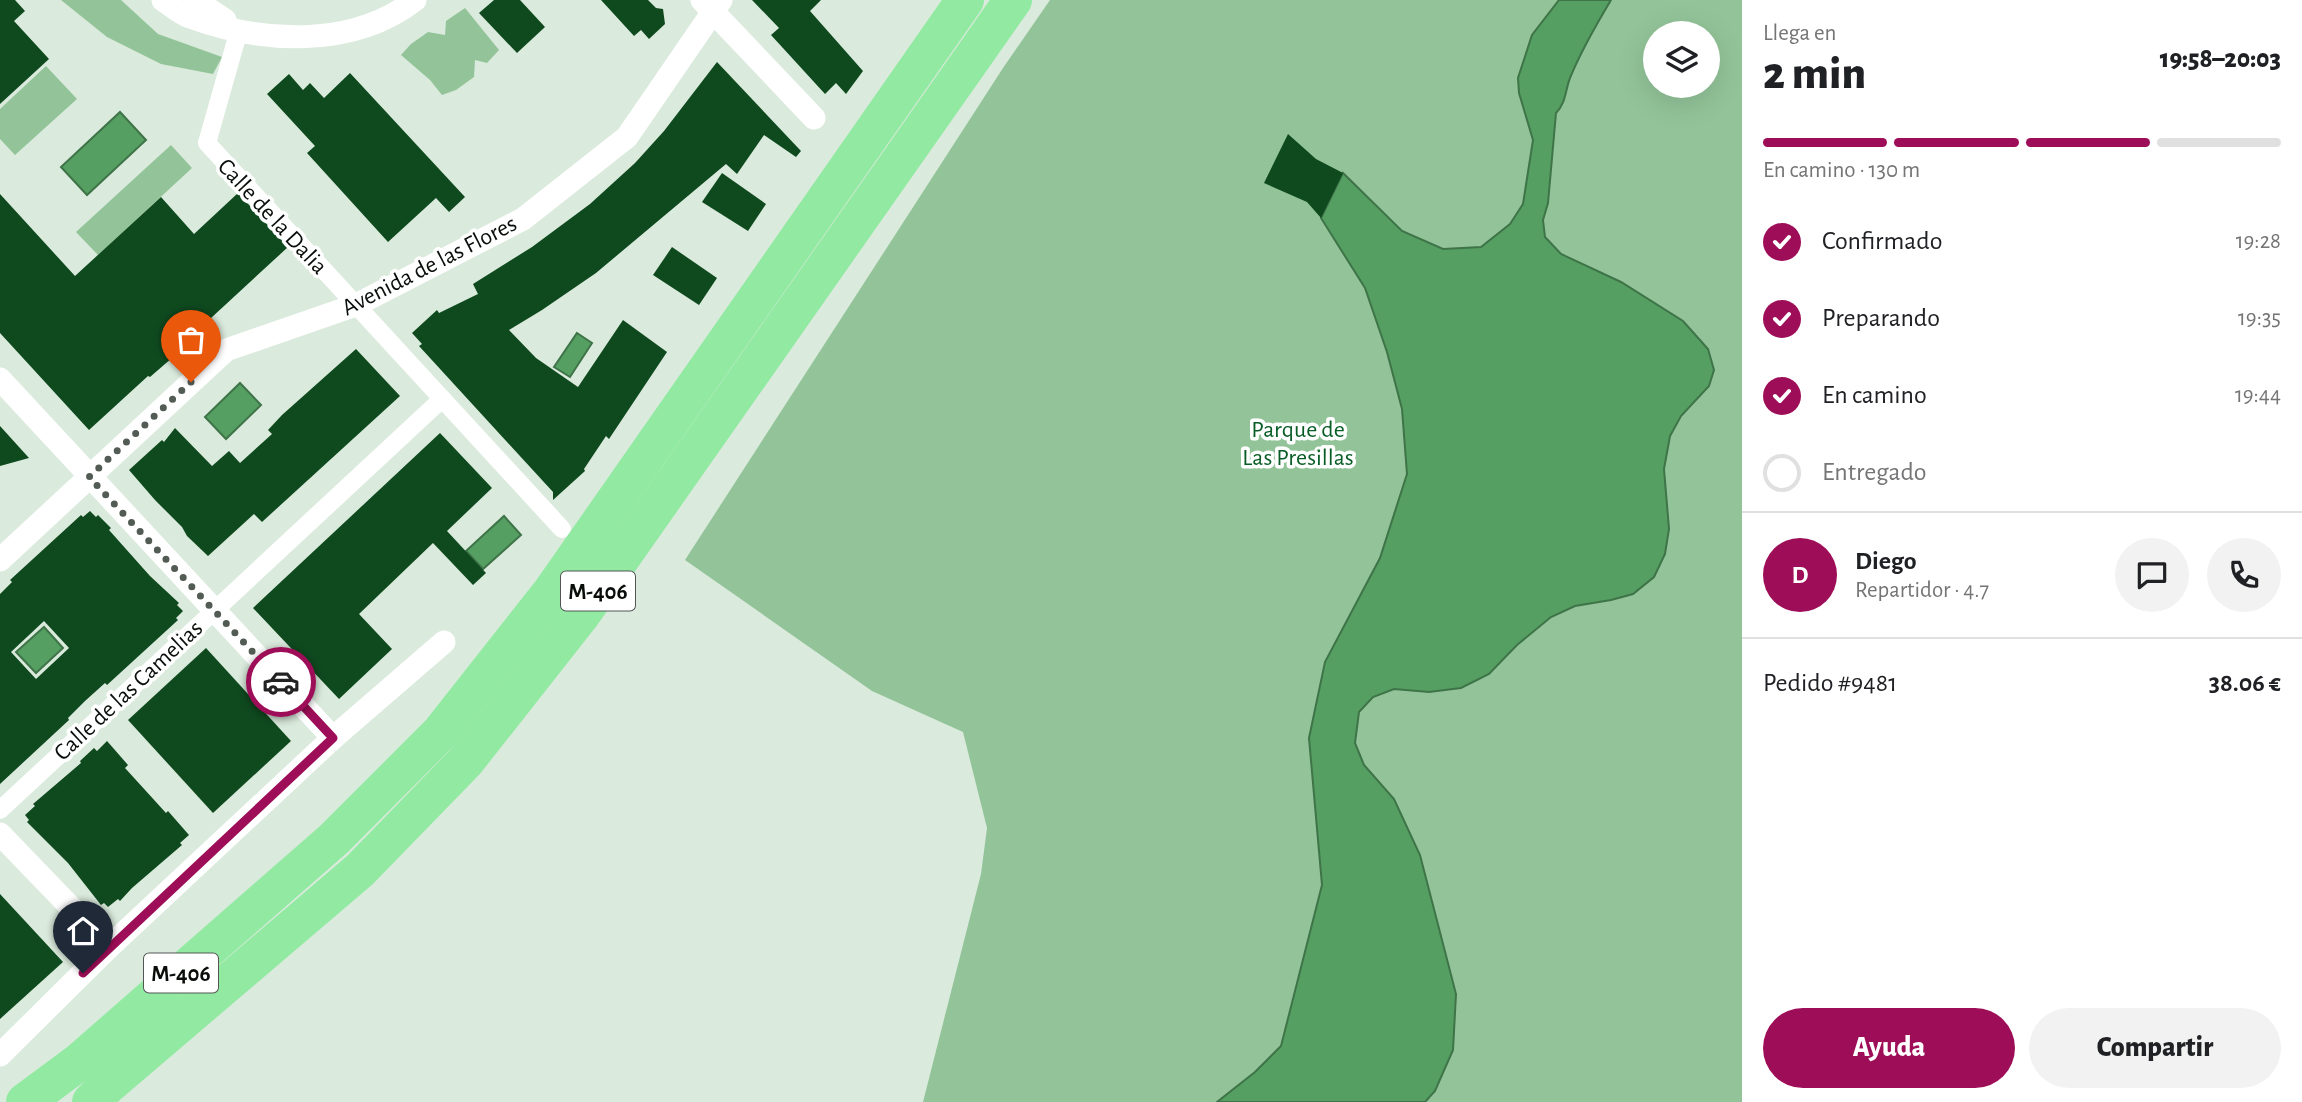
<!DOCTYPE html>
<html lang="es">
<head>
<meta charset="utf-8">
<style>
	body { margin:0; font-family:"Alegreya Sans",sans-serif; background:#f2f2f2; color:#202124; height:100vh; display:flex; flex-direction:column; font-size:26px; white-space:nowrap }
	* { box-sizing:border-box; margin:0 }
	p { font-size:23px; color:#757577 }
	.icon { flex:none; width:38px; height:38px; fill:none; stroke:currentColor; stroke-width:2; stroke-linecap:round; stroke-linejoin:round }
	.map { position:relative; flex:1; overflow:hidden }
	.side { display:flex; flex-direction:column; background:#fff; width:560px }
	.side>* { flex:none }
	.fabs { position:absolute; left:1643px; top:21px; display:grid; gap:14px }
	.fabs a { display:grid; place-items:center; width:77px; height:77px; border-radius:50%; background:#fff; box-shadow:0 7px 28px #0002; font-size:35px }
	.pin { position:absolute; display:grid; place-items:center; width:60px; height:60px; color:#fff; margin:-72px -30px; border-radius:50% 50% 50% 0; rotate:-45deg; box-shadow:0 0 7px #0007 }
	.pin .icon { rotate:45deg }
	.courier { position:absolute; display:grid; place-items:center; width:70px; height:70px; margin:-35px; border:5px solid #9e0d57; border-radius:50%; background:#fff; color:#222; box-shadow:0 2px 9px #0007 }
	.summary em { font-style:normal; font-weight:800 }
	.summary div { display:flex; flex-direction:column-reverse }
	.summary { display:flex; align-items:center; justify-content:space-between; height:119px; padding:0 21px }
	h1 { font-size:46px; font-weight:800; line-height:52px }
	.bar { display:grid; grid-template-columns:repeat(4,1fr); gap:10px 7px; align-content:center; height:84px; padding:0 21px }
	.bar i { height:9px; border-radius:5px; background:#e0e0e0 }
	.bar .selected { background:#9e0d57 }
	.bar p { grid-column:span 4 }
	.line { display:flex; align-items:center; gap:18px; padding:0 21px; border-top:2px solid #e0e0e0 }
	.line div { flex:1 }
	.round { display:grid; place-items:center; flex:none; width:74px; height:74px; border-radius:37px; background:#f2f2f2 }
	ol { padding:0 21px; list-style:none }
	li { display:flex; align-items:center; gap:21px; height:77px }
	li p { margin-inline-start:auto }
	li .icon { padding:7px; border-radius:50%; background:#9e0d57; color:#fff; stroke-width:4 }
	li:last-child { color:#757577 }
	li i { width:38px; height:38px; border:4px solid #e0e0e0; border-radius:50% }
	.action { display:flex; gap:14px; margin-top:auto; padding:14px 21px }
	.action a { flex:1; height:80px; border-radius:42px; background:#9e0d57; color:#fff; font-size:28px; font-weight:800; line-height:80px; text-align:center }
	.action a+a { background:#f2f2f2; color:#202124 }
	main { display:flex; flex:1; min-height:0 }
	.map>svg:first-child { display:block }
</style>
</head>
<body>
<main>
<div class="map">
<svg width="1742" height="1102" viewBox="0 0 1742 1102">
	<rect width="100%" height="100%" fill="#daeadc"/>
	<!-- green -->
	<g fill="#93c499" fill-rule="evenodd">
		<path d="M 61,0 L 121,0 L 158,34 L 222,57 L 213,74 L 161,64 L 107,37 Z"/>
		<path d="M 1050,0 L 1742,0 L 1742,1102 L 923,1102 L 981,874 L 987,828 L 963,732 L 872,691 L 685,560 L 1003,68 ZM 1656,33 L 1708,33 L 1708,86 L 1656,86 Z"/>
		<path d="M 465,8 L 499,50 L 487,63 L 475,60 L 474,77 L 456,90 L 442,95 L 430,80 L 401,55 L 411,44 L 428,32 L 445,35 L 446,21 Z"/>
		<path d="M 46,66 L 77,99 L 15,155 L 0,139 L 0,109 Z"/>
		<path d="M 171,145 L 192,168 L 98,255 L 76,232 Z"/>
	</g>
	<!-- water -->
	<g fill="#559f62" stroke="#3e7448" stroke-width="2">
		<path d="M 1559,0 L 1611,0 C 1596,25 1581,51 1570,78 C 1565,91 1566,103 1556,113 L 1548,203 L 1543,220 L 1545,237 L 1561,254 L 1621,282 L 1683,321 L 1708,349 L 1714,370 L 1709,386 L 1681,416 L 1670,436 L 1664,469 L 1669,529 L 1665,554 L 1654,577 L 1633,594 L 1611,600 L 1575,606 L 1551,617 L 1517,645 L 1489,674 L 1461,688 L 1429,692 L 1394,689 L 1373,697 L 1359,712 L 1355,743 L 1364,765 L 1394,799 L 1420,855 L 1456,994 L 1453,1050 L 1435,1091 L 1425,1102 L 1217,1102 L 1255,1072 L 1281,1046 L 1322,885 L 1309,738 L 1325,662 L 1380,558 L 1407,474 L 1402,409 L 1387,352 L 1365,288 L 1321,218 L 1343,173 L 1402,231 L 1443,249 L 1481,247 L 1510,224 L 1523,204 L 1533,140 L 1519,93 L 1518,78 L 1532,35 Z"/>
		<path d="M 120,112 L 146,140 L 87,195 L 61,167 Z"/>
		<path d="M 577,333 L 592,343 L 570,377 L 554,367 Z"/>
		<path d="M 240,383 L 261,405 L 226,439 L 205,417 Z"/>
		<path d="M 504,516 L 521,535 L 483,569 L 466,551 Z"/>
		<path d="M 44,627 L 63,648 L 36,673 L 16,652 Z"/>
	</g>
	<!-- building -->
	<g fill="#0f4a1f" fill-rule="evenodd">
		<path d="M 0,0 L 15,0 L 25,11 L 14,21 L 49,59 L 0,104 Z"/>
		<path d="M 494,0 L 520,0 L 545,27 L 517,53 L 479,13 Z"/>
		<path d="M 601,0 L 648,0 L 656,8 L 663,9 L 665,24 L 649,39 L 641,30 L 634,36 Z"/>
		<path d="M 752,0 L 821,0 L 810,11 L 863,71 L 846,94 L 836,83 L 825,94 L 771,35 L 779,28 Z"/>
		<path d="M 717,62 L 801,151 L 796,157 L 764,135 L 737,174 L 726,164 L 596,273 L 542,310 L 509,330 L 536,358 L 578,387 L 623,320 L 667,352 L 609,439 L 606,436 L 584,469 L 585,471 L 553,500 L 553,492 L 419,346 L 422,344 L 412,333 L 437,310 L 439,313 L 478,294 L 473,284 L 532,247 L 590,204 L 635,163 L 664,131 Z"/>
		<path d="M 350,73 L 465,197 L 449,212 L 436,198 L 388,242 L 307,153 L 315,146 L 267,94 L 289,74 L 303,90 L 310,83 L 324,98 Z"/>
		<path d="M 1288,134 L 1316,159 L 1343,173 L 1321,218 L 1307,202 L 1264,183 Z"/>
		<path d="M 722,173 L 766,204 L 748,231 L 702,202 Z"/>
		<path d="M 238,193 L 288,247 L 185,342 L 187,345 L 150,377 L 148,376 L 89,430 L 0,333 L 0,194 L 75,276 L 161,197 L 194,234 Z"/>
		<path d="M 672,247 L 717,278 L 699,305 L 653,275 Z"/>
		<path d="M 356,349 L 400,396 L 262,522 L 254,514 L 208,556 L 187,536 L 182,527 L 155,500 L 129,470 L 162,440 L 164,442 L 175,428 L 212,466 L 229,451 L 240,463 L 272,434 L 268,430 L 282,415 Z"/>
		<path d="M 0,426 L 29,458 L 0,466 Z"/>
		<path d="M 440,433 L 492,488 L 447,531 L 486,573 L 473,585 L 433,543 L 359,614 L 392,649 L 339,699 L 253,608 Z"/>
		<path d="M 90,511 L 96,517 L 98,515 L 111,528 L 109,530 L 150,576 L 179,603 L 177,605 L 183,611 L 176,618 L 178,620 L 107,685 L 105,683 L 85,701 L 68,718 L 69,720 L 0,784 L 0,594 L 12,582 L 10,580 L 69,526 L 81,515 L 83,517 ZM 44,621 L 69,648 L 36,679 L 11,652 Z"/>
		<path d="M 206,648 L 291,741 L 213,813 L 128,720 Z"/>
		<path d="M 107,741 L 128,765 L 125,768 L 166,813 L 168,811 L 189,835 L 180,843 L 182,845 L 132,888 L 120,901 L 118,899 L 108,907 L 104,903 L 101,905 L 68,863 L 27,822 L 29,820 L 25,815 L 35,806 L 33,804 L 81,763 L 80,761 L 94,748 L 97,751 Z"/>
		<path d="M 0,894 L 63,962 L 0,1019 Z"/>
	</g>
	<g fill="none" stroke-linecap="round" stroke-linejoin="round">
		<!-- pedestrian -->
		<g stroke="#fff" stroke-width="18">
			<path d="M 239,30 L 207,143 L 562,529"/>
			<path d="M 0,810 L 442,399"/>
		</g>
		<!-- minor -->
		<g stroke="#fff" stroke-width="23">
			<path d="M 163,0 C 171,6 181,14 190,17 C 261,43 352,49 415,0"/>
			<path d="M 195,0 L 225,20"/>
			<path d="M 702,0 L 814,118"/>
			<path d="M 0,379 L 333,738"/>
			<path d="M 0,560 L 226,350 L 356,305 L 523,219 L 627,137 L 721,0"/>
			<path d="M 0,834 L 109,947"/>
			<path d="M 0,1055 L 109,947 L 333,738 L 444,642"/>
		</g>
		<!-- trunk -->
		<g stroke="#92eaa2" stroke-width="38">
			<path d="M 25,1102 L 79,1062 L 334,839 L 440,733 L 552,591 L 965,0"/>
			<path d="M 91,1102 L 108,1085 L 360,870 L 466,761 L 581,615 L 1013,0"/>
		</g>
	</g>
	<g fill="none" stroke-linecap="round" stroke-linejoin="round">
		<!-- done -->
		<path stroke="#525b54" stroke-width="7" stroke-dasharray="0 12.6" d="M 191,382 L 89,477 L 281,682"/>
		<!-- route -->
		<path stroke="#9e0d57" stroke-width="9" d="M 83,973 L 333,738 L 281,682"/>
	</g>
	<g text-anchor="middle" stroke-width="7" stroke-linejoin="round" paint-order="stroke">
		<!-- shield labels -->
		<g fill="#fff" stroke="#535654" stroke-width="2">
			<rect x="561" y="571.5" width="74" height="39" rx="5"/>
			<rect x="144" y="953.5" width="74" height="39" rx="5"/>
		</g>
		<g font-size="23" font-weight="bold" fill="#090e0a">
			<text x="598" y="599">M-406</text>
			<text x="181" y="981">M-406</text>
		</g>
		<!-- street labels -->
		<g font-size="24" fill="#090e0a" stroke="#fff">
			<text transform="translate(273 216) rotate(47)" y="8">Calle de la Dalia</text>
			<text transform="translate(429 265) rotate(-27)" y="8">Avenida de las Flores</text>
			<text transform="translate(128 690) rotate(-43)" y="8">Calle de las Camelias</text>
		</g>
		<!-- park labels -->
		<g font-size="24" fill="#075d24" stroke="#fff">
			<text x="1298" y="437">Parque de<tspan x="1298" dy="28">Las Presillas</tspan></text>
		</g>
	</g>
</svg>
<div class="fabs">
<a><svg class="icon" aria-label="layers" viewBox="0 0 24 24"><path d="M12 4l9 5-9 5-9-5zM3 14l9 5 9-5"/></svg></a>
</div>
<div class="pin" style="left:191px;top:382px;background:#ea580c"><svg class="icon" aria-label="bag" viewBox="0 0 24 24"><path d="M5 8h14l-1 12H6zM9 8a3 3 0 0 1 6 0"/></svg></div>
<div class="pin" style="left:83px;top:973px;background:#1f2937"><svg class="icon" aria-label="home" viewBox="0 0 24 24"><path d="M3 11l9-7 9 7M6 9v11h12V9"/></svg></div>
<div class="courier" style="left:281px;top:682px"><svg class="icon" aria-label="car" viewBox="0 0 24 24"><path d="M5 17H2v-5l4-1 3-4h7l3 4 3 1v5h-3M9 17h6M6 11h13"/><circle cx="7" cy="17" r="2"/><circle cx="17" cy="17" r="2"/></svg></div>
</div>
<section class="side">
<div class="summary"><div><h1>2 min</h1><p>Llega en</p></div><em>19:58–20:03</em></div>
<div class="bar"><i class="selected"></i><i class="selected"></i><i class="selected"></i><i></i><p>En camino · 130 m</p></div>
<ol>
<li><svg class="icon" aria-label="check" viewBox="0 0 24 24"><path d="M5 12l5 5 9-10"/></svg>Confirmado<p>19:28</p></li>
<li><svg class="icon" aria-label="check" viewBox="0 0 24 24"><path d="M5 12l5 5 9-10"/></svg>Preparando<p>19:35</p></li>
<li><svg class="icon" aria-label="check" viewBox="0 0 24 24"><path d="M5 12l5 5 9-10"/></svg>En camino<p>19:44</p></li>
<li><i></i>Entregado</li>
</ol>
<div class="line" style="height:126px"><b class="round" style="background:#9e0d57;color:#fff">D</b><div><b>Diego</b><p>Repartidor · 4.7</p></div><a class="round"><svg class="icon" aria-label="chat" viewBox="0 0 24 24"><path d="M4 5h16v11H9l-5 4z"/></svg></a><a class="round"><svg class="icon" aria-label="phone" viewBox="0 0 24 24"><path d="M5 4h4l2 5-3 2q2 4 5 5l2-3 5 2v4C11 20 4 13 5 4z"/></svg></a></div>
<div class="line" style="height:91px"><div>Pedido #9481</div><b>38.06 €</b></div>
<div class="action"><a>Ayuda</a><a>Compartir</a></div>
</section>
</main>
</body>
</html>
